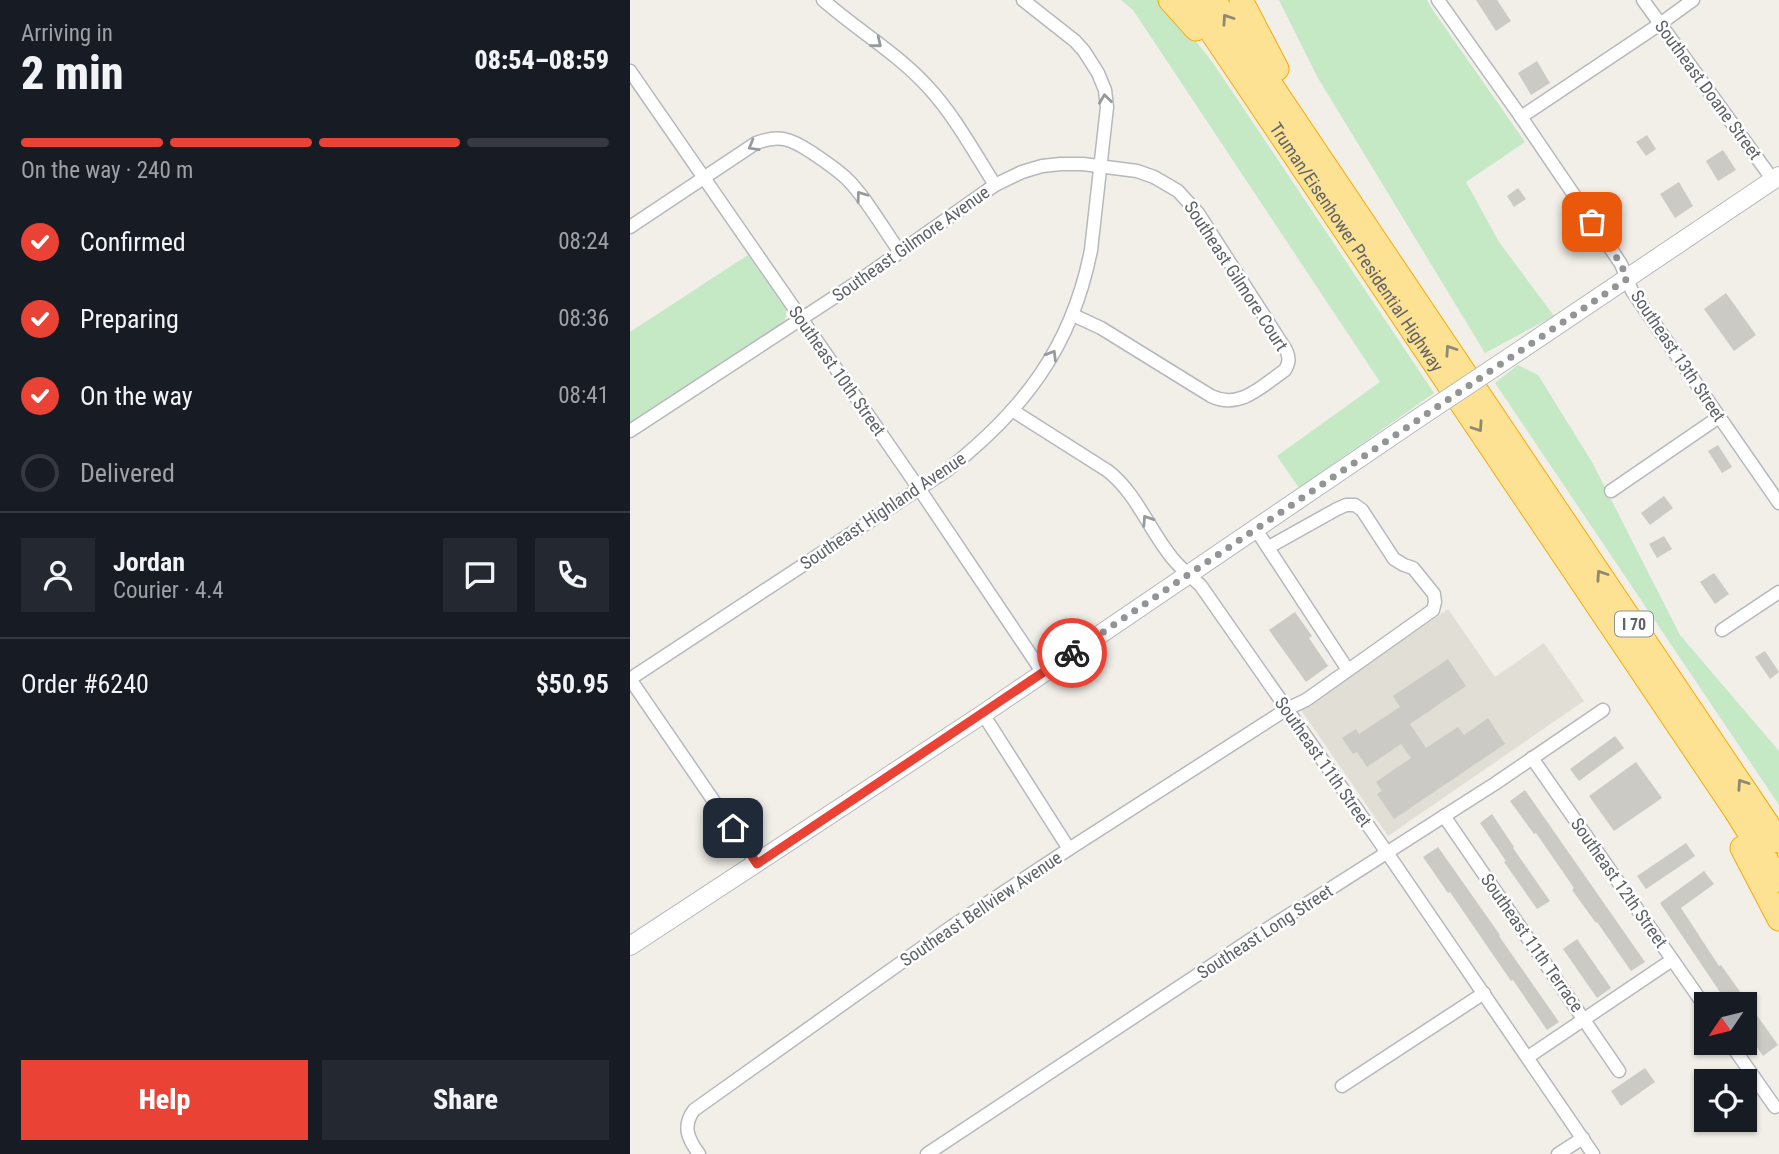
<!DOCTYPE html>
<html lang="en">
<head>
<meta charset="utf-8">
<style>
	body { margin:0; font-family:"Roboto Condensed",sans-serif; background:#242831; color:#f1f3f6; height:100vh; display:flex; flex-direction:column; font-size:26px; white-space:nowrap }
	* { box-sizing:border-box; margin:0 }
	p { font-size:23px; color:#9ea1a6 }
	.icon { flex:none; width:38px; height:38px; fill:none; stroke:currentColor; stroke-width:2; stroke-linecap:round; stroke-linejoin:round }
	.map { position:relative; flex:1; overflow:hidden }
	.details { display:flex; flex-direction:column; background:#171b24; width:630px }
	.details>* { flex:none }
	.needle { width:46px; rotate:235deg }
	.tools { position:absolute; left:1064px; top:992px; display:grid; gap:14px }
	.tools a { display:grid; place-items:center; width:63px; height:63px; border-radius:0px; background:#171b24; box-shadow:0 2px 5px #0004; font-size:35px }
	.pin { position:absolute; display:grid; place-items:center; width:60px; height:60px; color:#fff; margin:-30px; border-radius:14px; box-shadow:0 4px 10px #0006 }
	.courier { position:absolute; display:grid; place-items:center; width:70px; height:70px; margin:-35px; border:5px solid #ea4335; border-radius:50%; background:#fff; color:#222; box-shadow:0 2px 9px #0007 }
	.head em { font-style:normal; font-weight:800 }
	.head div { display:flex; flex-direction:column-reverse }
	.head { display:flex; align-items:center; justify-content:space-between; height:119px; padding:0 21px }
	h1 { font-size:46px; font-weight:800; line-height:52px }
	.bar { display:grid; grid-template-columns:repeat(4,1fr); gap:10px 7px; align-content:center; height:84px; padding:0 21px }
	.bar i { height:9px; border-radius:5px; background:#363941 }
	.bar .selected { background:#ea4335 }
	.bar p { grid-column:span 4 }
	.line { display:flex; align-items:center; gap:18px; padding:0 21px; border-top:2px solid #363941 }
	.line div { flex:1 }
	.round { display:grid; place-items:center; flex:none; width:74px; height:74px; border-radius:0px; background:#242831 }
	ol { padding:0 21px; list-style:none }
	li { display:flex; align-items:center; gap:21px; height:77px }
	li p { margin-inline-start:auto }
	li .icon { padding:7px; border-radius:50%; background:#ea4335; color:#fff; stroke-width:4 }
	li:last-child { color:#9ea1a6 }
	li i { width:38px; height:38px; border:4px solid #363941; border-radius:50% }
	.action { display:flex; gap:14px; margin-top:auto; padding:14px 21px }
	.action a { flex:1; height:80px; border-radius:0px; background:#ea4335; color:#fff; font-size:28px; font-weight:800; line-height:80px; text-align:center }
	.action a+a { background:#242831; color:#f1f3f6 }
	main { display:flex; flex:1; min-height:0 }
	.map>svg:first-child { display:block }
</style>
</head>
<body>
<main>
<section class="details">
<div class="head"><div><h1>2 min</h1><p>Arriving in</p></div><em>08:54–08:59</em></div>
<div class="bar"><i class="selected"></i><i class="selected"></i><i class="selected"></i><i></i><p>On the way · 240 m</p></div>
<ol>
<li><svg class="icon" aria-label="check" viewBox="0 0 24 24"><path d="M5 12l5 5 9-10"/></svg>Confirmed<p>08:24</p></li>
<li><svg class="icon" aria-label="check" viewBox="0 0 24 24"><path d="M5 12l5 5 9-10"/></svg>Preparing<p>08:36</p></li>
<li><svg class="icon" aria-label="check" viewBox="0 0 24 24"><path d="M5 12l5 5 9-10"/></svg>On the way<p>08:41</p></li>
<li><i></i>Delivered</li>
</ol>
<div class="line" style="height:126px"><a class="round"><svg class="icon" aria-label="person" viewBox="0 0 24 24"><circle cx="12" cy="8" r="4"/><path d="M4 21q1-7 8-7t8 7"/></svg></a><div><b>Jordan</b><p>Courier · 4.4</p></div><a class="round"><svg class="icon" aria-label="chat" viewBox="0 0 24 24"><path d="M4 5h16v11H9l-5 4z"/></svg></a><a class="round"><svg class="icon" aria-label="phone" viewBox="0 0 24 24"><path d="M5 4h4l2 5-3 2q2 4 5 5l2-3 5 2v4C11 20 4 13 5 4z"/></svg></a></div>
<div class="line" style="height:91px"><div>Order #6240</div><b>$50.95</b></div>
<div class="action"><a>Help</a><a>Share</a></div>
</section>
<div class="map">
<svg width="1149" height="1154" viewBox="0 0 1149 1154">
	<rect width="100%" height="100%" fill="#f1efe8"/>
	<!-- education -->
	<path fill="#e1ded6" d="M 818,609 L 865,677 L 914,643 L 954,701 L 758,836 L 671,710 Z"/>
	<!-- green -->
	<g fill="#c5e8c5">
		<path d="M 491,0 L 530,0 L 547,17 L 583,63 L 804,393 L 669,488 L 647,456 L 750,382 L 503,10 Z"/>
		<path d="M 649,0 L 797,0 L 802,9 L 895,142 L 836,182 L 869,242 L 924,316 L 855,353 L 688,78 Z"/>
		<path d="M 118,255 L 156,310 L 156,317 L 152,325 L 0,426 L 0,332 Z"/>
		<path d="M 888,365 L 908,375 L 962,462 L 1050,635 L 1149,751 L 1149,805 L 865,383 Z"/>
	</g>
	<!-- building -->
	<g fill="#cccac5">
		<path d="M 846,0 L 867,0 L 881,21 L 866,31 Z"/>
		<path d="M 907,61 L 920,83 L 901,95 L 888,73 Z"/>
		<path d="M 1017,135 L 1026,149 L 1016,156 L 1006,142 Z"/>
		<path d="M 1093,150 L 1106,170 L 1088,181 L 1076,161 Z"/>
		<path d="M 1049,182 L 1063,206 L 1045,218 L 1030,194 Z"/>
		<path d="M 888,188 L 896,199 L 884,207 L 877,196 Z"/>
		<path d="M 1096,293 L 1126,335 L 1104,351 L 1074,309 Z"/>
		<path d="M 1088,445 L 1102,467 L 1092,473 L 1078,451 Z"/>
		<path d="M 1034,496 L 1043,508 L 1020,525 L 1011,513 Z"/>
		<path d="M 1034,536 L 1042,549 L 1027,558 L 1019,544 Z"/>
		<path d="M 1084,573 L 1099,594 L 1085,604 L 1070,582 Z"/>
		<path d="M 665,612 L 682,636 L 679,638 L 698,666 L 676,682 L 639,630 Z"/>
		<path d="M 1135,651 L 1149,672 L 1140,679 L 1125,657 Z"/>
		<path d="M 818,659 L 836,686 L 780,724 L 796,748 L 828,727 L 834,735 L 858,718 L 875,744 L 764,819 L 747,794 L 752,791 L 746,782 L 781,758 L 771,744 L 737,767 L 727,752 L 723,754 L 712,738 L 726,729 L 729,734 L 770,707 L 763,696 Z"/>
		<path d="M 985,736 L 994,748 L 949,781 L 940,769 Z"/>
		<path d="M 1006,762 L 1032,798 L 984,831 L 959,796 Z"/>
		<path d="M 895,790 L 1015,962 L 1001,971 L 967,922 L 966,923 L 942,890 L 944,888 L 906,833 L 904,834 L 880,801 Z"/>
		<path d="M 862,814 L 884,847 L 883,848 L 920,901 L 907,909 L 874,862 L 876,861 L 850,823 Z"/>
		<path d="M 1056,843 L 1065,856 L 1016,889 L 1007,876 Z"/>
		<path d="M 808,847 L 870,935 L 869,936 L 929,1022 L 917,1030 L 883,980 L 881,981 L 820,892 L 818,893 L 793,857 Z"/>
		<path d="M 1074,871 L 1084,884 L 1051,908 L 1089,966 L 1091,965 L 1148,1045 L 1133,1056 L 1115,1030 L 1115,1004 L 1098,1004 L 1030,903 Z"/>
		<path d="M 947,939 L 981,988 L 967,998 L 933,949 Z"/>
		<path d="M 1015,1068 L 1025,1082 L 991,1106 L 981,1091 Z"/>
	</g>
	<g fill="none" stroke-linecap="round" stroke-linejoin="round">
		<!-- street casing -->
		<g stroke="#b5b8bc" stroke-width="15">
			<g id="street">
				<path d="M 193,0 C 227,30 267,53 298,87 C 324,115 344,152 365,185"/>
				<path d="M 808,0 L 891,117 L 991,264 L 1002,291 L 1149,503"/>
				<path d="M 1013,0 L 1143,180"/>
				<path d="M 0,71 L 290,490 L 413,673"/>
				<path d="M 891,117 L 1030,24 L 1063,0"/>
				<path d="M 0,227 L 126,143 C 150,134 161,139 181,152 C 193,160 205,168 216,178 C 235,196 254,230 270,252"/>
				<path d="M 382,410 L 478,471 C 507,494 519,530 543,559 C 551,569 562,577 571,586 L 758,854 L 963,1154"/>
				<path d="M 0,431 L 226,283 L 365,185 L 392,172 L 412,166 L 431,164 L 453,164 L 507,171 L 524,177 L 548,191 L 568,213 L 656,350 C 660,358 659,363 655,370 C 632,386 610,410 581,396 L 471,328 L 443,315"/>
				<path d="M 981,491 L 1089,417"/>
				<path d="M 625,528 L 718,670"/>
				<path d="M 1092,630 L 1149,592"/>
				<path d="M 0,679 L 316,471 C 393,411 442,347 461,250 L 477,107 L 475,90 L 468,73 L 454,51 L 445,41 L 393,0"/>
				<path d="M 0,679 L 127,864"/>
				<path d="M 353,714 L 439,849"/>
				<path d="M 902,758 L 1076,1008"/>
				<path d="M 814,816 L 989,1071"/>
				<path d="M 1100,1043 L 1145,1107"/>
				<path d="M 898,1057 L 1042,960"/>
				<path d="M 712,1086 L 854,993"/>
				<path d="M 69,1154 C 58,1139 52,1126 64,1110 L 321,927 L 439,849 L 657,709 L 676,700 L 803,610 L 805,602 L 804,594 L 783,568 L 774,565 L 764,559 L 732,510 L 725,505 L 716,505 L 707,509 L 639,547"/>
				<path d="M 297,1154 L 620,940 L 866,783 L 973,710"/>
				<path d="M 928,1154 L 953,1138"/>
			</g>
		</g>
		<!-- secondary casing -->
		<g stroke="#b6babf" stroke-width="20">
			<g id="secondary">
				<path d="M 880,357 L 1149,176"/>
				<path d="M 0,946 L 353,714 L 784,421"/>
			</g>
		</g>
		<!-- highway casing -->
		<g stroke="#f9ab00" stroke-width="25">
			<g id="highway">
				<path d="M 540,0 L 566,29"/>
				<path id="s1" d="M 560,0 L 1105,810 L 1149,880"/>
				<path d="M 584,0 L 1149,841"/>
				<path d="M 611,0 L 647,69"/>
				<path d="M 1112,848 L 1149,919"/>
			</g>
		</g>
		<!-- street -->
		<use href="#street" stroke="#fff" stroke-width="12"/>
		<!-- secondary -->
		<use href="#secondary" stroke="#fff" stroke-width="18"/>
		<!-- highway -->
		<use href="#highway" stroke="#fde293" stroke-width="23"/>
		<!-- secondary-bridge casing -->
		<g stroke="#b6babf" stroke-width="20" stroke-linecap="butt">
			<path id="secondary-bridge" d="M 784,421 L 880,357"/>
		</g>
		<!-- secondary-bridge -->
		<use href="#secondary-bridge" stroke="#fff" stroke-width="18"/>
	</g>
	<!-- one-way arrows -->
	<defs><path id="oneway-chevron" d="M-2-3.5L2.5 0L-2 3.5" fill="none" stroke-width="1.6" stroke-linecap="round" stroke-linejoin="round" transform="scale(1.75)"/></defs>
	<g stroke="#8e8975">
		<use href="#oneway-chevron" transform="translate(597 19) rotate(-124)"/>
		<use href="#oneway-chevron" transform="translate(820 350) rotate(-124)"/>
		<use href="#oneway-chevron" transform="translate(848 427) rotate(56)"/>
		<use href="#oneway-chevron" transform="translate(971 575) rotate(-124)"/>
		<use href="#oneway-chevron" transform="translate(1112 784) rotate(-124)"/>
	</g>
	<g stroke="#979a9d">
		<use href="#oneway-chevron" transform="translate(247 43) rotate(39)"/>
		<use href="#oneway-chevron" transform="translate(475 99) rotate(-97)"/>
		<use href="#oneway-chevron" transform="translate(123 146) rotate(150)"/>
		<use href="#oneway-chevron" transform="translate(231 196) rotate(-126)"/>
		<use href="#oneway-chevron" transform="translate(422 355) rotate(-59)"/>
		<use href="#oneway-chevron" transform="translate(517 520) rotate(-123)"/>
	</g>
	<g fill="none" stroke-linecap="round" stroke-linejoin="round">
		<!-- done -->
		<path stroke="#929495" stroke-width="7" stroke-dasharray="0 12.6" d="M 442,653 L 997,279 L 991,264 L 962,222"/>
		<!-- route -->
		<path stroke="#ea4335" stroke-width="9" d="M 103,828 L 127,864 L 442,653"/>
	</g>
	<g text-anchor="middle" stroke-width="5" stroke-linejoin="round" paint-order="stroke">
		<!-- shield labels -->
		<rect fill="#fff" stroke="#8f9295" stroke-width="2" x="985" y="611.5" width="38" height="25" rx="5"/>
		<g font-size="16" font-weight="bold" fill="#5f6368">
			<text x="1004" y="630">I 70</text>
		</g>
		<!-- street labels -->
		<g font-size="18" fill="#5f6368" stroke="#fff">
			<text transform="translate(1078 90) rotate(54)" y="6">Southeast Doane Street</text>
			<text transform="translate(281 244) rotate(-35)" y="6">Southeast Gilmore Avenue</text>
			<text dy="6" stroke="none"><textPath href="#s1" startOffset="298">Truman/Eisenhower Presidential Highway</textPath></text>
			<text transform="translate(606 276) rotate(57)" y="6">Southeast Gilmore Court</text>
			<text transform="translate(1048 356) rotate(56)" y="6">Southeast 13th Street</text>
			<text transform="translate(207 371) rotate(55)" y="6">Southeast 10th Street</text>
			<text transform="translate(253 511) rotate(-34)" y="6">Southeast Highland Avenue</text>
			<text transform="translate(693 762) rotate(55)" y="6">Southeast 11th Street</text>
			<text transform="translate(989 883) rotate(55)" y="6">Southeast 12th Street</text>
			<text transform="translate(351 909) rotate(-34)" y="6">Southeast Bellview Avenue</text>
			<text transform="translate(635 932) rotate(-33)" y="6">Southeast Long Street</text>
			<text transform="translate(902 943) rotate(55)" y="6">Southeast 11th Terrace</text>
		</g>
	</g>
</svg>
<div class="tools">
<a><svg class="needle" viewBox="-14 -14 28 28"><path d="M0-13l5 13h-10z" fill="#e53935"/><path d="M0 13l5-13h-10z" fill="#9ea1a6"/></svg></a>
<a><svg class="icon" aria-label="locate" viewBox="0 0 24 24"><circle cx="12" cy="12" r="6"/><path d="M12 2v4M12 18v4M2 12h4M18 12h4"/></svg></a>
</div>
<div class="pin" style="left:962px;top:222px;background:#ea580c"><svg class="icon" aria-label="bag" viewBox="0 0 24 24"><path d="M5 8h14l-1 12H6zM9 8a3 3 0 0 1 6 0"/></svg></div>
<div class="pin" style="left:103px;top:828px;background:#1f2937"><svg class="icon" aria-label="home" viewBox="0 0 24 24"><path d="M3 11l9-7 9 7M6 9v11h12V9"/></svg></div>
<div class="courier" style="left:442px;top:653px"><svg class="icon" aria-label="bike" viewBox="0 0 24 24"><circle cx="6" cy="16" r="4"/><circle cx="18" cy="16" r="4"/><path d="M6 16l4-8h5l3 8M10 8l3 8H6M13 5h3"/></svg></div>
</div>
</main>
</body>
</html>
